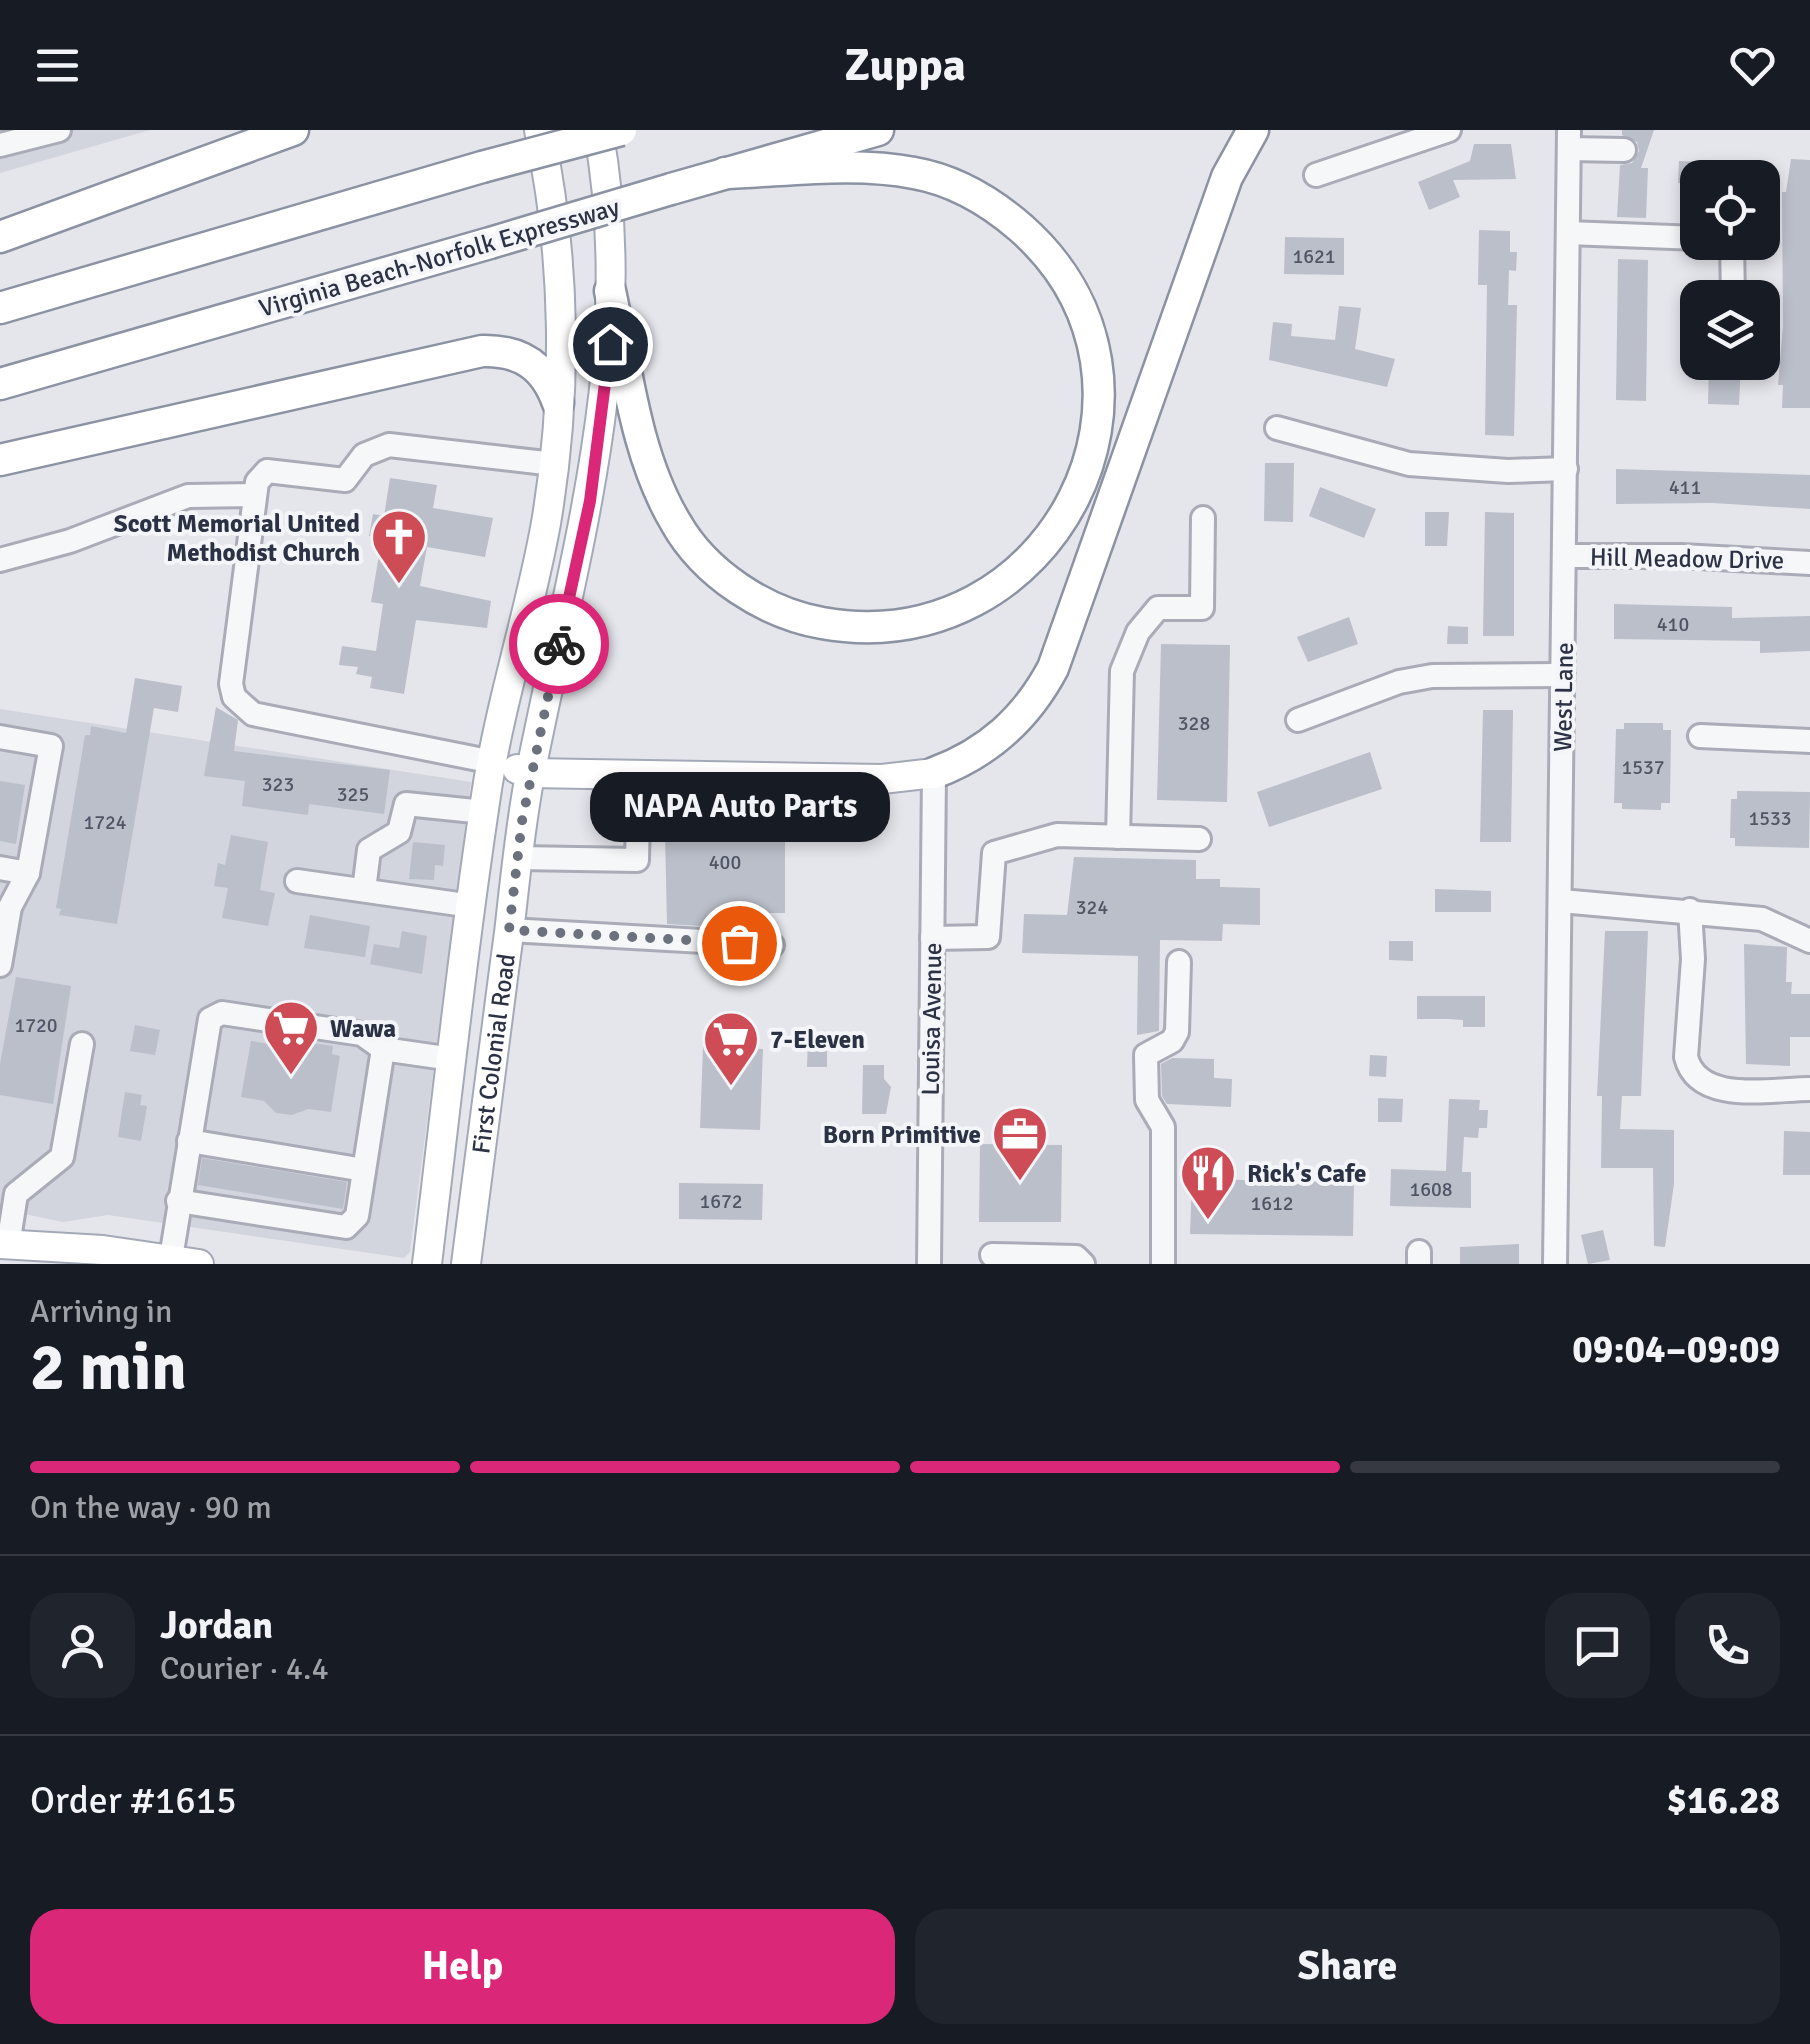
<!DOCTYPE html>
<html lang="en">
<head>
<meta charset="utf-8">
<style>
	body { margin:0; font-family:Signika,sans-serif; background:#20242c; color:#f1f3f6; height:100vh; display:flex; flex-direction:column; font-size:38px; white-space:nowrap }
	* { box-sizing:border-box; margin:0 }
	p { font-size:32px; color:#9ea1a6 }
	.icon { flex:none; width:55px; height:55px; fill:none; stroke:currentColor; stroke-width:2; stroke-linecap:round; stroke-linejoin:round }
	.map { position:relative; height:1134px; overflow:hidden }
	.side { display:flex; flex-direction:column; background:#171b24; flex:1 }
	.side>* { flex:none }
	.fabs { position:absolute; left:1680px; top:30px; display:grid; gap:20px }
	.fabs a { display:grid; place-items:center; width:100px; height:100px; border-radius:20px; background:#171b24; box-shadow:0 5px 15px #0003; font-size:50px }
	.pin { position:absolute; display:grid; place-items:center; width:85px; height:85px; color:#fff; margin:-42px; border:5px solid #fff; border-radius:50%; box-shadow:0 2px 10px #0007 }
	.courier { position:absolute; display:grid; place-items:center; width:100px; height:100px; margin:-50px; border:8px solid #db2777; border-radius:50%; background:#fff; color:#222; box-shadow:0 2px 12px #0007 }
	.bubble { position:absolute; height:70px; border-radius:30px; background:#171b24; box-shadow:0 5px 15px #0003; font-size:32px; font-weight:800; line-height:70px; text-align:center }
	.overview em { font-style:normal; font-weight:800 }
	.overview div { display:flex; flex-direction:column-reverse }
	.overview { display:flex; align-items:center; justify-content:space-between; height:170px; padding:0 30px }
	h1 { font-size:65px; font-weight:800; line-height:75px }
	.bar { display:grid; grid-template-columns:repeat(4,1fr); gap:15px 10px; align-content:center; height:120px; padding:0 30px }
	.bar i { height:12px; border-radius:8px; background:#363941 }
	.bar .active { background:#db2777 }
	.bar p { grid-column:span 4 }
	.line { display:flex; align-items:center; gap:25px; padding:0 30px; border-top:2px solid #363941 }
	.line div { flex:1 }
	.round { display:grid; place-items:center; flex:none; width:105px; height:105px; border-radius:30px; background:#20242c }
	.action { display:flex; gap:20px; margin-top:auto; padding:20px 30px }
	.action a { flex:1; height:115px; border-radius:30px; background:#db2777; color:#fff; font-size:40px; font-weight:800; line-height:115px; text-align:center }
	.action a+a { background:#20242c; color:#f1f3f6 }
	header { display:flex; justify-content:space-between; align-items:center; height:130px; padding:0 30px; background:#171b24; font-size:45px; font-weight:800 }
	.map>svg:first-child { display:block }
</style>
</head>
<body>
<header><svg class="icon" aria-label="menu" viewBox="0 0 24 24"><path d="M4 6h16M4 12h16M4 18h16"/></svg>Zuppa<svg class="icon" aria-label="heart" viewBox="0 0 24 24"><path d="M12 20l-8-8c-3-5 5-10 8-4 3-6 11-1 8 4z"/></svg></header>
<div class="map">
<svg width="1810" height="1134" viewBox="0 0 1810 1134">
	<rect width="100%" height="100%" fill="#e4e6eb"/>
	<!-- built -->
	<g fill="#d2d5dd">
		<path d="M 0,0 L 150,0 L 0,43 Z"/>
		<path d="M 0,579 L 471,652 L 410,1122 L 404,1128 L 108,1085 L 63,1092 L 0,1079 Z"/>
	</g>
	<!-- building -->
	<g fill="#bbbfc9">
		<path d="M 1622,0 L 1654,0 L 1641,38 L 1648,38 L 1646,88 L 1617,87 L 1620,35 L 1632,33 L 1639,21 L 1637,12 L 1622,5 Z"/>
		<path d="M 1474,14 L 1511,14 L 1516,49 L 1453,50 L 1460,67 L 1429,80 L 1418,52 L 1470,31 Z"/>
		<path d="M 1791,29 L 1810,30 L 1810,278 L 1782,278 L 1783,255 L 1778,255 L 1783,196 L 1782,62 L 1786,62 Z"/>
		<path d="M 1679,31 L 1704,32 L 1703,48 L 1698,48 L 1698,54 L 1678,53 Z"/>
		<path d="M 1479,100 L 1510,101 L 1510,122 L 1517,122 L 1516,141 L 1509,140 L 1508,175 L 1517,175 L 1514,306 L 1485,305 L 1487,155 L 1478,155 Z"/>
		<path d="M 1285,107 L 1344,108 L 1344,145 L 1284,144 Z"/>
		<path d="M 1618,129 L 1648,130 L 1646,271 L 1616,270 Z"/>
		<path d="M 1339,176 L 1361,178 L 1355,219 L 1395,229 L 1387,257 L 1269,230 L 1273,192 L 1292,194 L 1291,206 L 1335,210 Z"/>
		<path d="M 1709,232 L 1741,232 L 1739,275 L 1708,274 Z"/>
		<path d="M 1265,333 L 1294,333 L 1293,392 L 1264,391 Z"/>
		<path d="M 1616,339 L 1810,345 L 1810,379 L 1713,373 L 1616,374 Z"/>
		<path d="M 390,348 L 437,355 L 433,378 L 493,388 L 485,427 L 427,417 L 420,456 L 491,471 L 487,498 L 416,490 L 404,564 L 370,558 L 372,547 L 356,544 L 358,537 L 339,535 L 342,516 L 376,521 L 383,474 L 371,472 L 382,408 L 369,406 L 373,384 L 384,386 Z"/>
		<path d="M 1320,357 L 1376,379 L 1364,408 L 1309,386 Z"/>
		<path d="M 1425,382 L 1449,382 L 1447,416 L 1425,416 Z"/>
		<path d="M 1485,382 L 1514,383 L 1514,506 L 1483,506 Z"/>
		<path d="M 1614,474 L 1732,477 L 1732,488 L 1810,486 L 1810,521 L 1760,523 L 1760,511 L 1614,509 Z"/>
		<path d="M 1349,487 L 1358,514 L 1308,532 L 1297,507 Z"/>
		<path d="M 1448,496 L 1468,497 L 1468,514 L 1447,514 Z"/>
		<path d="M 1161,514 L 1230,515 L 1227,672 L 1157,670 Z"/>
		<path d="M 135,548 L 182,556 L 178,582 L 154,578 L 117,794 L 59,785 L 61,779 L 56,778 L 85,605 L 90,605 L 91,596 L 126,603 Z"/>
		<path d="M 216,577 L 238,590 L 234,621 L 390,640 L 384,684 L 309,674 L 308,685 L 242,676 L 245,651 L 204,646 Z"/>
		<path d="M 1483,580 L 1513,580 L 1511,712 L 1480,712 Z"/>
		<path d="M 1624,593 L 1663,593 L 1663,600 L 1671,600 L 1670,673 L 1661,673 L 1661,680 L 1622,679 L 1622,673 L 1614,673 L 1616,599 L 1624,599 Z"/>
		<path d="M 1370,622 L 1382,659 L 1269,697 L 1257,662 Z"/>
		<path d="M 0,651 L 25,655 L 16,714 L 0,711 Z"/>
		<path d="M 1737,661 L 1810,662 L 1809,718 L 1735,716 L 1735,708 L 1730,708 L 1731,669 L 1737,669 Z"/>
		<path d="M 676,697 L 735,698 L 735,705 L 785,706 L 785,783 L 766,783 L 765,800 L 667,794 L 665,704 L 676,705 Z"/>
		<path d="M 231,705 L 268,712 L 260,760 L 275,763 L 268,796 L 222,788 L 228,758 L 214,756 L 218,733 L 225,735 Z"/>
		<path d="M 413,712 L 445,715 L 443,736 L 435,735 L 434,750 L 409,749 Z"/>
		<path d="M 1074,727 L 1196,730 L 1196,749 L 1220,749 L 1220,757 L 1260,758 L 1260,795 L 1223,794 L 1222,811 L 1160,810 L 1159,901 L 1137,905 L 1138,826 L 1022,823 L 1024,784 L 1067,785 Z"/>
		<path d="M 1435,759 L 1491,761 L 1491,782 L 1435,782 Z"/>
		<path d="M 310,785 L 370,796 L 365,827 L 304,818 Z"/>
		<path d="M 402,801 L 427,806 L 422,844 L 370,834 L 374,814 L 399,818 Z"/>
		<path d="M 1605,801 L 1648,801 L 1641,966 L 1622,966 L 1620,999 L 1674,1000 L 1674,1054 L 1665,1117 L 1654,1116 L 1653,1038 L 1601,1038 L 1602,966 L 1597,966 Z"/>
		<path d="M 1389,811 L 1413,811 L 1413,831 L 1389,830 Z"/>
		<path d="M 1744,814 L 1787,817 L 1786,852 L 1792,852 L 1791,864 L 1810,864 L 1810,907 L 1790,907 L 1790,936 L 1746,934 Z"/>
		<path d="M 16,847 L 71,856 L 53,974 L 0,965 L 0,934 Z"/>
		<path d="M 1417,866 L 1485,866 L 1485,897 L 1463,897 L 1463,890 L 1449,889 L 1417,889 Z"/>
		<path d="M 135,895 L 160,900 L 155,925 L 130,921 Z"/>
		<path d="M 808,909 L 827,909 L 827,937 L 807,937 Z"/>
		<path d="M 251,911 L 311,921 L 313,913 L 333,916 L 332,924 L 340,926 L 331,982 L 308,979 L 292,985 L 276,983 L 264,971 L 241,967 Z"/>
		<path d="M 703,917 L 763,919 L 760,1000 L 700,998 Z"/>
		<path d="M 1370,925 L 1387,926 L 1386,947 L 1369,946 Z"/>
		<path d="M 1172,928 L 1214,929 L 1214,948 L 1232,949 L 1231,977 L 1167,974 L 1162,966 L 1161,934 Z"/>
		<path d="M 863,935 L 884,935 L 884,949 L 891,957 L 886,984 L 862,984 Z"/>
		<path d="M 125,962 L 142,965 L 140,975 L 147,976 L 141,1011 L 118,1007 Z"/>
		<path d="M 1378,968 L 1403,969 L 1402,992 L 1378,992 Z"/>
		<path d="M 1449,969 L 1480,970 L 1479,980 L 1488,980 L 1487,998 L 1479,998 L 1478,1008 L 1464,1007 L 1462,1042 L 1471,1042 L 1471,1078 L 1390,1076 L 1391,1039 L 1446,1041 Z"/>
		<path d="M 1784,1001 L 1810,1002 L 1810,1045 L 1783,1045 Z"/>
		<path d="M 980,1014 L 1062,1015 L 1061,1092 L 979,1092 Z"/>
		<path d="M 202,1028 L 347,1052 L 343,1079 L 198,1055 Z"/>
		<path d="M 1192,1049 L 1354,1052 L 1353,1106 L 1190,1104 Z"/>
		<path d="M 679,1053 L 763,1054 L 762,1090 L 679,1089 Z"/>
		<path d="M 1603,1100 L 1610,1130 L 1588,1134 L 1581,1105 Z"/>
		<path d="M 1519,1114 L 1519,1134 L 1460,1134 L 1460,1117 Z"/>
	</g>
	<g fill="none" stroke-linecap="round" stroke-linejoin="round">
		<!-- minor casing -->
		<g stroke="#a9acb6" stroke-width="28">
			<g id="minor">
				<path d="M 0,15 L 59,0"/>
				<path d="M 1569,19 L 1624,20"/>
				<path d="M 1316,45 L 1449,0"/>
				<path d="M 1732,46 L 1732,48"/>
				<path d="M 1568,103 L 1698,108"/>
				<path d="M 1732,112 L 1733,168"/>
				<path d="M 1277,298 L 1409,334 L 1508,341 L 1566,339"/>
				<path d="M 1565,426 L 1681,426 L 1810,433"/>
				<path d="M 0,430 L 70,411 L 188,366 L 255,365"/>
				<path d="M 1298,590 L 1399,552 L 1432,546 L 1563,545"/>
				<path d="M 1700,606 L 1810,611"/>
				<path d="M 0,607 L 51,616 L 28,743 L 10,777 L 0,835"/>
				<path d="M 493,632 L 253,584 L 234,567 L 231,554 L 257,352 L 267,341 L 345,350 L 364,325 L 389,315 L 554,334"/>
				<path d="M 638,682 L 778,683 L 779,646"/>
				<path d="M 1118,707 L 1122,541 L 1138,502 L 1158,478 L 1202,478 L 1203,388"/>
				<path d="M 518,728 L 637,730 L 639,645"/>
				<path d="M 0,738 L 28,743"/>
				<path d="M 297,751 L 472,776"/>
				<path d="M 364,760 L 369,720 L 399,702 L 406,674 L 484,682"/>
				<path d="M 1561,771 L 1762,789 L 1810,811"/>
				<path d="M 1690,780 L 1693,829 L 1686,927 C 1698,975 1771,959 1810,959"/>
				<path d="M 509,800 L 772,815"/>
				<path d="M 932,808 L 988,807 L 994,723 L 1057,705 L 1199,709"/>
				<path d="M 189,1011 L 364,1040"/>
				<path d="M 178,1071 L 346,1097 L 357,1086 L 383,919"/>
				<path d="M 8,1115 L 16,1064 L 62,1027 L 82,914"/>
				<path d="M 1419,1122 L 1419,1134"/>
				<path d="M 992,1125 L 1076,1127 L 1083,1134"/>
				<path d="M 170,1134 L 210,889 L 222,883 L 362,904 L 383,919 L 452,929"/>
				<path d="M 929,1134 L 934,643"/>
				<path d="M 1163,1134 L 1163,997 L 1147,970 L 1146,925 L 1172,911 L 1177,902 L 1179,832"/>
				<path d="M 1555,1134 L 1569,0"/>
			</g>
		</g>
		<!-- major casing -->
		<g stroke="#a3a9b7" stroke-width="32">
			<g id="major">
				<path d="M 517,639 L 530,643 L 882,649 L 934,643"/>
				<path d="M 0,1114 L 103,1120 L 199,1134"/>
				<path d="M 427,1134 C 446,976 463,817 487,659 C 501,570 530,482 546,393 C 568,264 566,127 539,0"/>
				<path id="s1" d="M 466,1134 C 480,1023 494,913 509,803 C 515,750 520,697 530,645 C 572,431 639,220 598,0"/>
			</g>
		</g>
		<!-- highway casing -->
		<g stroke="#8b92a2" stroke-width="35">
			<g id="highway">
				<path d="M 671,59 L 878,0"/>
				<path d="M 0,107 L 293,0"/>
				<path d="M 610,161 C 627,238 635,325 676,393 C 705,444 765,483 822,493 C 1052,534 1196,253 1021,98 C 991,72 954,50 914,43 C 854,31 786,41 725,43"/>
				<path d="M 0,178 L 482,37"/>
				<path d="M 0,254 L 490,113"/>
				<path d="M 0,330 L 482,221 C 521,220 545,236 558,273"/>
				<path d="M 934,643 C 988,623 1026,589 1053,538 L 1227,47 L 1253,0"/>
			</g>
		</g>
		<!-- minor -->
		<use href="#minor" stroke="#f6f7f9" stroke-width="22"/>
		<!-- major -->
		<use href="#major" stroke="#fff" stroke-width="28"/>
		<!-- highway -->
		<use href="#highway" stroke="#fff" stroke-width="30"/>
		<!-- highway-bridge casing -->
		<g stroke="#8b92a2" stroke-width="35" stroke-linecap="butt">
			<g id="highway-bridge">
				<path d="M 482,37 L 621,0"/>
				<path d="M 490,113 L 671,59"/>
			</g>
		</g>
		<!-- highway-bridge -->
		<use href="#highway-bridge" stroke="#fff" stroke-width="30"/>
	</g>
	<g fill="none" stroke-linecap="round" stroke-linejoin="round">
		<!-- done -->
		<path stroke="#6c717e" stroke-width="10" stroke-dasharray="0 18" d="M 559,514 L 522,691 L 509,800 L 739,813"/>
		<!-- route -->
		<path stroke="#db2777" stroke-width="12" d="M 559,514 L 590,371 L 610,214"/>
	</g>
	<!-- icons -->
	<defs>
		<g id="church-pin" transform="scale(2.875)"><path d="M0 17L-7.5 6A9.5 9.5 0 1 1 7.5 6Z" fill="#cd4c56" stroke="#f3f5f8"/><path d="M-1.2-6h2.4v3.5h3.3v2.4h-3.3V6h-2.4V-.1h-3.3v-2.4h3.3Z" fill="#fff"/></g>
		<g id="supermarket-pin" transform="scale(2.875)"><path d="M0 17L-7.5 6A9.5 9.5 0 1 1 7.5 6Z" fill="#cd4c56" stroke="#f3f5f8"/><path d="M-6-5.5h2.5l.6 2H6L4.5 2H-2.5L-4.4-4H-6ZM-1.5 3.2a1.3 1.3 0 1 0 .1 0ZM3 3.2a1.3 1.3 0 1 0 .1 0Z" fill="#fff"/></g>
		<g id="office-pin" transform="scale(2.875)"><path d="M0 17L-7.5 6A9.5 9.5 0 1 1 7.5 6Z" fill="#cd4c56" stroke="#f3f5f8"/><path d="M-6-3h4V-5.5h4V-3h4V5H-6ZM-1-4.5V-3h2v-1.5ZM-6 0V1H6V0Z" fill="#fff"/></g>
		<g id="restaurant-pin" transform="scale(2.875)"><path d="M0 17L-7.5 6A9.5 9.5 0 1 1 7.5 6Z" fill="#cd4c56" stroke="#f3f5f8"/><path d="M-5-6h1v4h1v-4h1v4h1v-4h1v5L-1.5 .5V6h-2V.5L-5-1ZM5-6V6H3V1.5H1.5Q1.5-4 5-6Z" fill="#fff"/></g>
	</defs>
	<g fill-rule="evenodd">
		<use href="#church-pin" x="399" y="407"/>
		<use href="#supermarket-pin" x="291" y="898"/>
		<use href="#supermarket-pin" x="731" y="909"/>
		<use href="#office-pin" x="1020" y="1004"/>
		<use href="#restaurant-pin" x="1208" y="1043"/>
	</g>
	<g text-anchor="middle" stroke-width="8" stroke-linejoin="round" paint-order="stroke">
		<!-- number labels -->
		<g font-size="20" fill="#4f5565">
			<text x="1314" y="133">1621</text>
			<text x="1685" y="364">411</text>
			<text x="1673" y="501">410</text>
			<text x="1194" y="600">328</text>
			<text x="1643" y="644">1537</text>
			<text x="278" y="661">323</text>
			<text x="353" y="671">325</text>
			<text x="1770" y="695">1533</text>
			<text x="105" y="699">1724</text>
			<text x="725" y="739">400</text>
			<text x="1092" y="784">324</text>
			<text x="36" y="902">1720</text>
			<text x="1431" y="1066">1608</text>
			<text x="721" y="1078">1672</text>
			<text x="1272" y="1080">1612</text>
		</g>
		<!-- street labels -->
		<g font-size="25" fill="#2b3244" stroke="#f3f5f8">
			<text transform="translate(439 127) rotate(-16)" y="9">Virginia Beach-Norfolk Expressway</text>
			<text transform="translate(1687 428) rotate(1)" y="9">Hill Meadow Drive</text>
			<text transform="translate(1563 567) rotate(-89)" y="9">West Lane</text>
			<text transform="translate(931 889) rotate(-89)" y="9">Louisa Avenue</text>
			<text dy="9" stroke="none"><textPath href="#s1" startOffset="212">First Colonial Road</textPath></text>
		</g>
		<!-- poi labels -->
		<g font-size="25" font-weight="bold" fill="#2b3244" stroke="#f3f5f8" text-anchor="start">
			<text x="360" y="402" text-anchor="end">Scott Memorial United<tspan x="360" dy="29">Methodist Church</tspan></text>
			<text x="330" y="907">Wawa</text>
			<text x="770" y="918">7-Eleven</text>
			<text x="981" y="1013" text-anchor="end">Born Primitive</text>
			<text x="1247" y="1052">Rick's Cafe</text>
		</g>
	</g>
</svg>
<div class="fabs">
<a><svg class="icon" aria-label="locate" viewBox="0 0 24 24"><circle cx="12" cy="12" r="6"/><path d="M12 2v4M12 18v4M2 12h4M18 12h4"/></svg></a>
<a><svg class="icon" aria-label="layers" viewBox="0 0 24 24"><path d="M12 4l9 5-9 5-9-5zM3 14l9 5 9-5"/></svg></a>
</div>
<div class="pin" style="left:739px;top:813px;background:#ea580c"><svg class="icon" aria-label="bag" viewBox="0 0 24 24"><path d="M5 8h14l-1 12H6zM9 8a3 3 0 0 1 6 0"/></svg></div>
<div class="pin" style="left:610px;top:214px;background:#1f2937"><svg class="icon" aria-label="home" viewBox="0 0 24 24"><path d="M3 11l9-7 9 7M6 9v11h12V9"/></svg></div>
<div class="courier" style="left:559px;top:514px"><svg class="icon" aria-label="bike" viewBox="0 0 24 24"><circle cx="6" cy="16" r="4"/><circle cx="18" cy="16" r="4"/><path d="M6 16l4-8h5l3 8M10 8l3 8H6M13 5h3"/></svg></div>
<div class="bubble" style="left:590px;top:642px;width:300px">NAPA Auto Parts</div>
</div>
<section class="side">
<div class="overview"><div><h1>2 min</h1><p>Arriving in</p></div><em>09:04–09:09</em></div>
<div class="bar"><i class="active"></i><i class="active"></i><i class="active"></i><i></i><p>On the way · 90 m</p></div>
<div class="line" style="height:180px"><a class="round"><svg class="icon" aria-label="person" viewBox="0 0 24 24"><circle cx="12" cy="8" r="4"/><path d="M4 21q1-7 8-7t8 7"/></svg></a><div><b>Jordan</b><p>Courier · 4.4</p></div><a class="round"><svg class="icon" aria-label="chat" viewBox="0 0 24 24"><path d="M4 5h16v11H9l-5 4z"/></svg></a><a class="round"><svg class="icon" aria-label="phone" viewBox="0 0 24 24"><path d="M5 4h4l2 5-3 2q2 4 5 5l2-3 5 2v4C11 20 4 13 5 4z"/></svg></a></div>
<div class="line" style="height:130px"><div>Order #1615</div><b>$16.28</b></div>
<div class="action"><a>Help</a><a>Share</a></div>
</section>
</body>
</html>
